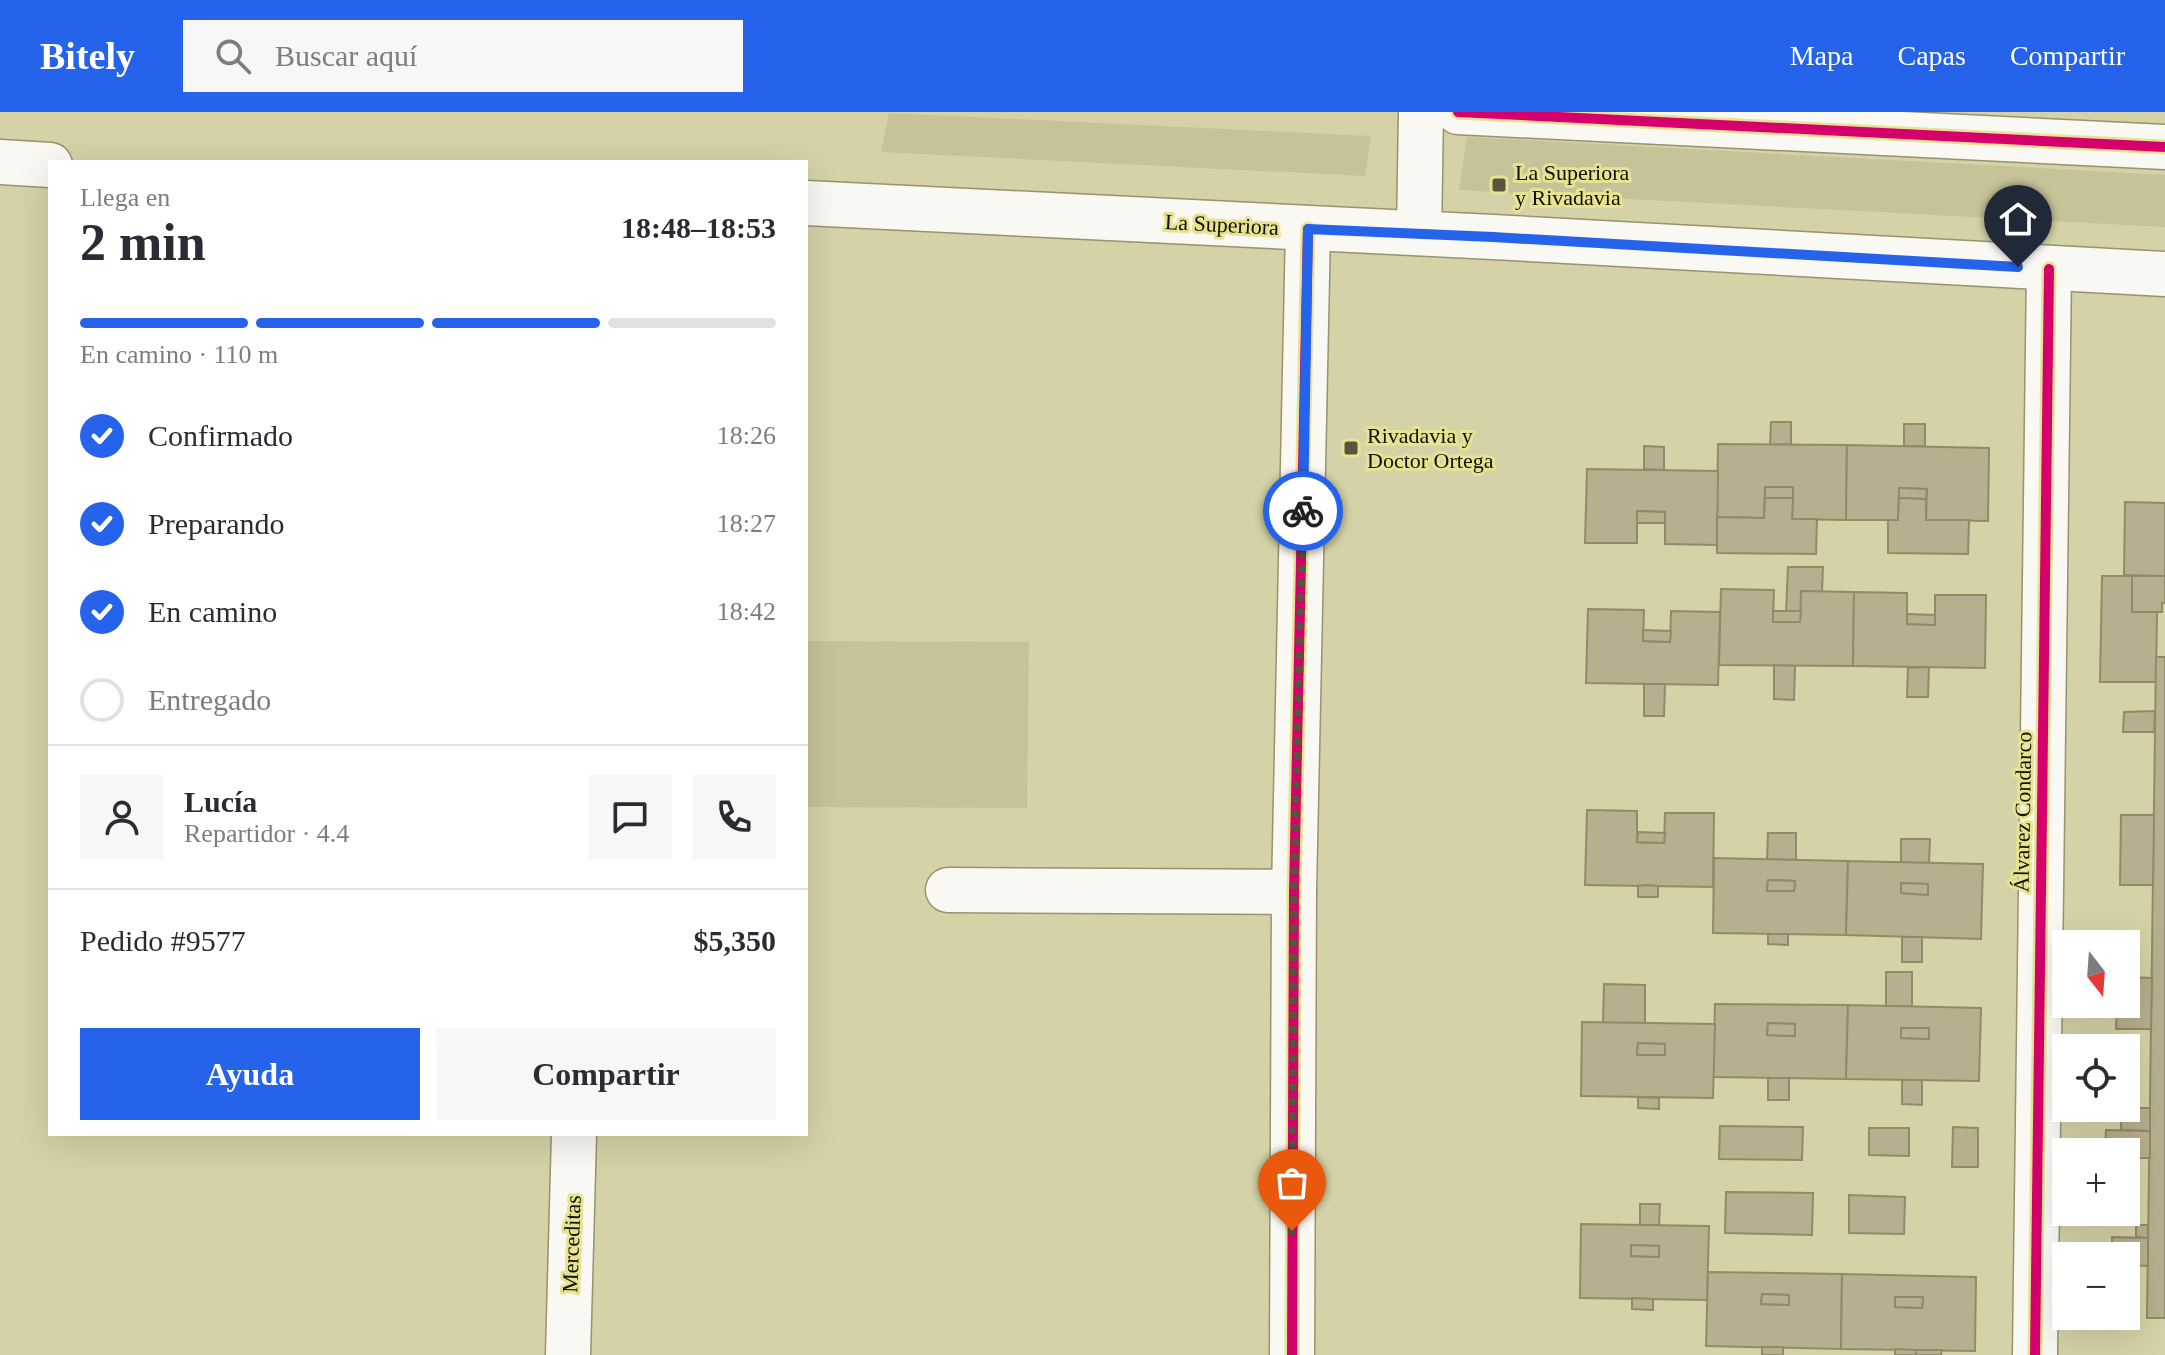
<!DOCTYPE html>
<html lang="es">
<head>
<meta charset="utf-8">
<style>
	body { margin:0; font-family:"Times New Roman",serif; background:#f7f7f7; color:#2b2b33; height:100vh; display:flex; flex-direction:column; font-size:30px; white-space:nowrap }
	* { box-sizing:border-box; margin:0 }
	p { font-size:26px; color:#7c7c81 }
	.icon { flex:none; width:44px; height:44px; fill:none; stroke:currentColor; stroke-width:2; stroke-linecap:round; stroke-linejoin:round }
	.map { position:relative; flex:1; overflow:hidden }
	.drawer { position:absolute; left:48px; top:48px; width:760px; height:976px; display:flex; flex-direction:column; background:#fff; border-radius:0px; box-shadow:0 8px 32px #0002 }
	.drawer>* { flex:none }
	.needle { width:52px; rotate:163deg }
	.fabs { position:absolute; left:2052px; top:818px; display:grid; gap:16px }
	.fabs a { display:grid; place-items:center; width:88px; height:88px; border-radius:0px; background:#fff; box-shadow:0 8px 32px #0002; font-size:40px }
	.pin { position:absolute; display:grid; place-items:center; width:68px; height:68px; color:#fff; margin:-82px -34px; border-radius:50% 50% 50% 0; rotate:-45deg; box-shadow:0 0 8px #0007 }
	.pin .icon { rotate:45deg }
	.courier { position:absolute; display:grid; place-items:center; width:80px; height:80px; margin:-40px; border:6px solid #2563eb; border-radius:50%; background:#fff; color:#222; box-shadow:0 2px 10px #0007 }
	.headline em { font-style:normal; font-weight:600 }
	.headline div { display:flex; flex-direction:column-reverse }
	.headline { display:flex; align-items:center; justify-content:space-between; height:136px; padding:0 32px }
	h1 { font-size:52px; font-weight:600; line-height:60px }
	.bar { display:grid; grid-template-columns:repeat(4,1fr); gap:12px 8px; align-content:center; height:96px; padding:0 32px }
	.bar i { height:10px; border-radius:6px; background:#e1e1e2 }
	.bar .on { background:#2563eb }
	.bar p { grid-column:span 4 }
	.line { display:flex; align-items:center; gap:20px; padding:0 32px; border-top:2px solid #e1e1e2 }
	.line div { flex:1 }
	.round { display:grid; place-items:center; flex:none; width:84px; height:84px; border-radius:0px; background:#f7f7f7 }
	ol { padding:0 32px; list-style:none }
	li { display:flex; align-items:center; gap:24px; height:88px }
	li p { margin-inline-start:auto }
	li .icon { padding:8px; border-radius:50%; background:#2563eb; color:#fff; stroke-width:4 }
	li:last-child { color:#7c7c81 }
	li i { width:44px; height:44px; border:4px solid #e1e1e2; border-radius:50% }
	.cta { display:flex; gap:16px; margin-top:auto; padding:16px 32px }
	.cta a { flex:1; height:92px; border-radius:0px; background:#2563eb; color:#fff; font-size:32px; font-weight:600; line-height:92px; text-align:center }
	.cta a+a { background:#f7f7f7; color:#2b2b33 }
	header { display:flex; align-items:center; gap:48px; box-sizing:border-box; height:112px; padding:0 40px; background:#2563eb; color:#fff }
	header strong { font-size:38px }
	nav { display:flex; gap:44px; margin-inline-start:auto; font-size:28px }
	.search { width:560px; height:72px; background:#f7f7f7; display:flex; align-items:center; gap:20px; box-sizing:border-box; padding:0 28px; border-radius:0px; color:#7c7c81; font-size:30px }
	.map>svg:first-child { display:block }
</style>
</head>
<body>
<header>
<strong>Bitely</strong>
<div class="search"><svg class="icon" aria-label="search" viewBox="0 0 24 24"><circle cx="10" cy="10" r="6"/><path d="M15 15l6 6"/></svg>Buscar aquí</div>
<nav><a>Mapa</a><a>Capas</a><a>Compartir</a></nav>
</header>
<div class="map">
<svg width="2165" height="1243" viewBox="0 0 2165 1243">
	<rect width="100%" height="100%" fill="#d4d2a6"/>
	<!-- green -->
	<g fill="#c5c397">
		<path d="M 889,1 L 1371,24 L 1365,64 L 881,40 Z"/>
		<path d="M 1467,25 L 2165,63 L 2165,115 L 1459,78 Z"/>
		<path d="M 806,529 L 1029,530 L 1027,696 L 806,695 Z"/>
	</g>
	<!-- building -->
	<g fill="#b7af8d" stroke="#928b67" stroke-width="2" fill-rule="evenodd">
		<path d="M 1771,310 L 1791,310 L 1791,332 L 1770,333 Z"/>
		<rect x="1904" y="312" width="21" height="22"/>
		<path d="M 1718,332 L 1847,333 L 1846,408 L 1792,407 L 1793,375 L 1765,375 L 1764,406 L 1717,405 Z"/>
		<path d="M 1847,333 L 1989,336 L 1988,409 L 1926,408 L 1927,377 L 1899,376 L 1898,408 L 1846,408 Z"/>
		<path d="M 1644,334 L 1664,335 L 1664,358 L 1644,357 Z"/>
		<path d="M 1587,357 L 1718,359 L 1717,433 L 1665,432 L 1665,400 L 1637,399 L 1637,431 L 1585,431 Z"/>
		<rect x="1765" y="375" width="28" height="11"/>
		<path d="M 1899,376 L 1927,377 L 1926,387 L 1899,386 Z"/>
		<path d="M 1765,386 L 1793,386 L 1792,407 L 1817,407 L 1816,442 L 1717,441 L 1717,405 L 1764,406 Z"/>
		<path d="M 1899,386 L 1926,387 L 1926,408 L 1969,408 L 1968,442 L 1888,441 L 1888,408 L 1898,408 Z"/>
		<path d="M 2125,390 L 2165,391 L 2165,464 L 2124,463 Z"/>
		<path d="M 1637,399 L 1665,400 L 1665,411 L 1637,411 Z"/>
		<path d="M 1788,455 L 1823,455 L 1822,480 L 1801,479 L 1801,499 L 1786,499 Z"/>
		<path d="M 2102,464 L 2132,464 L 2132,500 L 2157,500 L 2156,570 L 2100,570 Z"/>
		<path d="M 2132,464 L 2165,464 L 2165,491 L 2162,491 L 2162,500 L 2132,500 Z"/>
		<path d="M 1721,477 L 1774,478 L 1773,510 L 1800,510 L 1801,479 L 1854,480 L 1853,554 L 1719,553 Z"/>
		<path d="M 1854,480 L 1907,481 L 1907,512 L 1935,513 L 1935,483 L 1986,483 L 1985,556 L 1853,554 Z"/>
		<path d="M 1588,497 L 1644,498 L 1643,529 L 1670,530 L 1671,499 L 1720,500 L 1718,573 L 1586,571 Z"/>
		<path d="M 1773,499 L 1801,499 L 1800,510 L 1773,510 Z"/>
		<path d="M 1907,502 L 1935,503 L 1935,513 L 1907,512 Z"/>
		<path d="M 1643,518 L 1671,519 L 1670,530 L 1643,529 Z"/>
		<path d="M 2156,545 L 2165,545 L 2165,1206 L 2147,1206 Z"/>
		<path d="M 1774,553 L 1795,554 L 1794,588 L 1774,587 Z"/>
		<path d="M 1929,555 L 1928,585 L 1907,585 L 1908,556 Z"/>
		<path d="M 1644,572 L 1665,572 L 1664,604 L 1644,604 Z"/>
		<path d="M 2155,599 L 2154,620 L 2123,620 L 2124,600 Z"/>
		<path d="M 1587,698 L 1637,699 L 1637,730 L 1657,731 L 1664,731 L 1665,701 L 1714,701 L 1713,775 L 1585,773 Z"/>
		<path d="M 2121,703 L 2154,703 L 2153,773 L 2120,773 Z"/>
		<path d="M 1638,720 L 1665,721 L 1664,731 L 1637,730 Z"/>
		<path d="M 1768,721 L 1796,721 L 1796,748 L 1767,747 Z"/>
		<path d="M 1901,727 L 1930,727 L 1929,752 L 1901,750 Z"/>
		<path d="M 1714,746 L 1848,749 L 1846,823 L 1713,821 ZM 1768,768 L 1795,769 L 1794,779 L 1767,779 Z"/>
		<path d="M 1848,749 L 1983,752 L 1981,827 L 1846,823 ZM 1901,771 L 1928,772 L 1928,783 L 1901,781 Z"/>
		<path d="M 1768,768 L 1795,769 L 1794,779 L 1767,779 Z"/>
		<path d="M 1901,771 L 1928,772 L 1928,783 L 1901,781 Z"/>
		<path d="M 1645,773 L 1658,774 L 1658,785 L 1638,785 L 1638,774 Z"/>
		<path d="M 1768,822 L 1788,822 L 1788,833 L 1768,832 Z"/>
		<rect x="1902" y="825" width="20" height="25"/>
		<rect x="1886" y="860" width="26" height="34"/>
		<path d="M 2126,865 L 2152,866 L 2151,917 L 2116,917 L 2117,892 L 2126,892 Z"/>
		<path d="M 1604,872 L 1645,873 L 1645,911 L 1603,911 Z"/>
		<path d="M 1715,892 L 1848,893 L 1846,967 L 1713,965 ZM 1768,911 L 1795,912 L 1795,924 L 1767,923 Z"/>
		<path d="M 1848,893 L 1981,896 L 1979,969 L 1846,967 ZM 1901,916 L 1929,916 L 1929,927 L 1901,926 Z"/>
		<path d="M 1582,910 L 1715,912 L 1713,986 L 1581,984 ZM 1638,931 L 1665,932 L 1665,943 L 1637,943 Z"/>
		<path d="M 1768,911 L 1795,912 L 1795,924 L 1767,923 Z"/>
		<path d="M 1901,916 L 1929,916 L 1929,927 L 1901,926 Z"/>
		<path d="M 1638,931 L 1665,932 L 1665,943 L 1637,943 Z"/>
		<rect x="1768" y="966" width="21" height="22"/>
		<path d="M 1902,968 L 1922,968 L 1922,993 L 1902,992 Z"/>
		<path d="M 1638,985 L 1659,986 L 1659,997 L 1638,996 Z"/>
		<path d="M 2121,996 L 2150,996 L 2150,1019 L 2121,1018 Z"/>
		<path d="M 1720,1014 L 1803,1015 L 1802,1048 L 1719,1047 Z"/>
		<path d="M 1953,1015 L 1978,1016 L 1978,1055 L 1952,1055 Z"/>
		<path d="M 1869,1016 L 1909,1016 L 1909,1044 L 1869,1043 Z"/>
		<path d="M 2106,1018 L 2150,1019 L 2150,1046 L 2126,1046 L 2126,1040 L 2105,1040 Z"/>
		<path d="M 1726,1080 L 1813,1081 L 1812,1123 L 1725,1121 Z"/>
		<path d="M 1849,1083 L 1905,1085 L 1904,1122 L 1849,1121 Z"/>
		<path d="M 1640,1092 L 1660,1092 L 1659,1113 L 1640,1113 Z"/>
		<path d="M 1581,1112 L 1709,1114 L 1707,1188 L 1580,1186 ZM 1631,1133 L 1659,1134 L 1659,1145 L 1631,1144 Z"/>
		<path d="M 2136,1113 L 2148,1113 L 2148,1126 L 2136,1125 Z"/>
		<path d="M 2112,1125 L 2148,1126 L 2148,1154 L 2126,1153 L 2126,1144 L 2112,1144 Z"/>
		<path d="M 1631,1133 L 1659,1134 L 1659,1145 L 1631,1144 Z"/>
		<path d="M 1708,1160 L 1842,1162 L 1841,1237 L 1706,1234 ZM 1762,1182 L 1789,1183 L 1789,1193 L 1761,1192 Z"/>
		<path d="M 1842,1162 L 1976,1165 L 1975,1239 L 1841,1237 ZM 1895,1185 L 1923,1185 L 1922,1196 L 1895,1195 Z"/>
		<path d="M 1762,1182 L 1789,1183 L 1789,1193 L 1761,1192 Z"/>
		<path d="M 1895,1185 L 1923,1185 L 1922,1196 L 1895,1195 Z"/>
		<path d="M 1632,1186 L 1653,1187 L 1653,1198 L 1632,1197 Z"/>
		<rect x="1762" y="1235" width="21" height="8"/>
		<path d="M 1895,1237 L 1916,1238 L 1916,1243 L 1895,1243 Z"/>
		<path d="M 1916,1238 L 1942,1238 L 1941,1243 L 1916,1243 Z"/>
	</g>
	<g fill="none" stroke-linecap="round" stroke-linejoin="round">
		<!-- minor casing -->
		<g stroke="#959370" stroke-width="47">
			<g id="minor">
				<path d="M 1458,0 L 2165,35"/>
				<path d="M 1419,121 L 1421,0"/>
				<path d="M 948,778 L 1294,780"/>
				<path d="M 568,1243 L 574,1022"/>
				<path d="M 1292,1243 L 1294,780 L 1308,117"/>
				<path d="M 2035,1243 L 2049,157"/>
			</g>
		</g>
		<!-- secondary casing -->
		<g stroke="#959370" stroke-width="47">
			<g id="secondary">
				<path d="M 0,50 L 50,53"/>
				<path d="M 806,91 L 1493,125 L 2165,162"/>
			</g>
		</g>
		<!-- minor -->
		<use href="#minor" stroke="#f9f8f2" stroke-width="44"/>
		<!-- secondary -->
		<use href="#secondary" stroke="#f9f8f2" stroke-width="44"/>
		<!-- cycleway casing -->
		<g stroke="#e7e393" stroke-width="15">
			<g id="cycleway">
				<path d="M 1458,0 L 2165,35"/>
				<path d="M 1292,1243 L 1294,780 L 1308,117"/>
				<path d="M 2035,1243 L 2049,157"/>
			</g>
		</g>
		<!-- cycleway -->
		<use href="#cycleway" stroke="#d6006c" stroke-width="10"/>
	</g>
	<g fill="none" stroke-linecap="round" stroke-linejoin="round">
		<!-- done -->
		<path stroke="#57553a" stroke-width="8" stroke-dasharray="0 14.4" d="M 1292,1119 L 1294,780 L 1303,399"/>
		<!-- route -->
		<path stroke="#2563eb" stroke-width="10" d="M 1303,399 L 1308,117 L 1493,125 L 2018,155"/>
	</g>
	<!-- markers -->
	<g fill="#57553a" stroke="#e7e393" stroke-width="3">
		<rect x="1491" y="65" width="16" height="16" rx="4"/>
		<rect x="1343" y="328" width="16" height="16" rx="4"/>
	</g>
	<g text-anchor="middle" stroke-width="6" stroke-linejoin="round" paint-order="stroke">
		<!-- poi labels -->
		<g font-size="22" fill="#131100" stroke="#e7e393" text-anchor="start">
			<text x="1515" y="68">La Superiora<tspan x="1515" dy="25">y Rivadavia</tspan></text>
			<text x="1367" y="331">Rivadavia y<tspan x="1367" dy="25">Doctor Ortega</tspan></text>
		</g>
		<!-- street labels -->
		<g font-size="22" fill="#131100" stroke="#e7e393">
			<text transform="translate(1222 112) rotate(3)" y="8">La Superiora</text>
			<text transform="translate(2022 700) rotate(-89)" y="8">Álvarez Condarco</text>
			<text transform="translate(571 1132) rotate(-88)" y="8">Merceditas</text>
		</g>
	</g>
</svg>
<div class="fabs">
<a><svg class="needle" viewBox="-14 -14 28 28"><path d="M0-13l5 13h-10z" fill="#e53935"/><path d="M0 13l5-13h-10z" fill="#7c7c81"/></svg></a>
<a><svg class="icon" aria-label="locate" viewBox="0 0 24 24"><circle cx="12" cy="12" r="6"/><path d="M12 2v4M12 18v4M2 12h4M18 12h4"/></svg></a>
<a>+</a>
<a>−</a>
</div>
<div class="pin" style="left:1292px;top:1119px;background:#ea580c"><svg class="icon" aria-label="bag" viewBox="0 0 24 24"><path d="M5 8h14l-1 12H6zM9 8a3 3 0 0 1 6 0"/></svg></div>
<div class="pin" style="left:2018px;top:155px;background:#1f2937"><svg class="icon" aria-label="home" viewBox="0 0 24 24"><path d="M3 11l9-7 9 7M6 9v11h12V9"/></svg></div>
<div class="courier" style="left:1303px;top:399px"><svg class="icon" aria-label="bike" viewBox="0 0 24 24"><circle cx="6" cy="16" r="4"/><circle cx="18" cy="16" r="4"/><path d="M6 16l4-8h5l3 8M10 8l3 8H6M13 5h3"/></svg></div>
<section class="drawer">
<div class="headline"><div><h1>2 min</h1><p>Llega en</p></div><em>18:48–18:53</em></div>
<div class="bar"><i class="on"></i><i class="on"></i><i class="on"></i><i></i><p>En camino · 110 m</p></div>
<ol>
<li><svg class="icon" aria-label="check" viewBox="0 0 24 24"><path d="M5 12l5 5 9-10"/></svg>Confirmado<p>18:26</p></li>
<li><svg class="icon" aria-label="check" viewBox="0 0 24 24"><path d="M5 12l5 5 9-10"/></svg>Preparando<p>18:27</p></li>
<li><svg class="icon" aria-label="check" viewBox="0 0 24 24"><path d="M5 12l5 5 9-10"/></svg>En camino<p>18:42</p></li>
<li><i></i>Entregado</li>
</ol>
<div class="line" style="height:144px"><a class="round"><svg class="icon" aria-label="person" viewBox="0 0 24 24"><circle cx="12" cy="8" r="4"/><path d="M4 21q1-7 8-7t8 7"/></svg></a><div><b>Lucía</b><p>Repartidor · 4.4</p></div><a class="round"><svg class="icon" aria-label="chat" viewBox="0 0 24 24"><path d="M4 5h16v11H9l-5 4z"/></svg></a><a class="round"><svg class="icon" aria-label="phone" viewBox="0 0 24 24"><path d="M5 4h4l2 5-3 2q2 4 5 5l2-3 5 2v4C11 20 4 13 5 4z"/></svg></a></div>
<div class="line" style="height:104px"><div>Pedido #9577</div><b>$5,350</b></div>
<div class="cta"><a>Ayuda</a><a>Compartir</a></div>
</section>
</div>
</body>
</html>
